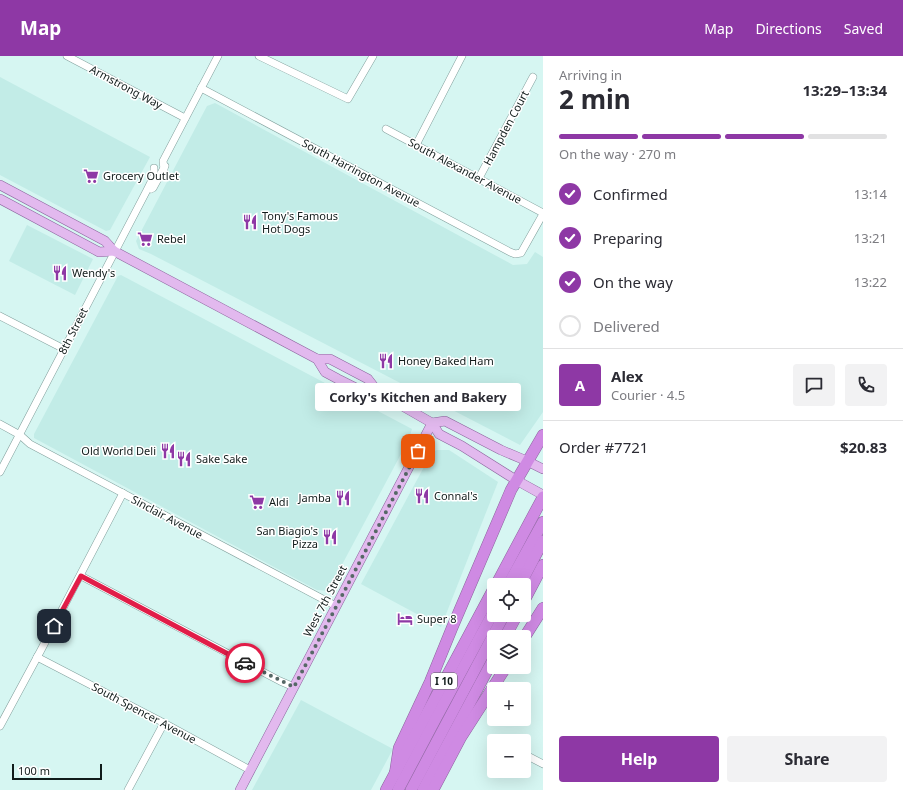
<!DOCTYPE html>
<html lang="en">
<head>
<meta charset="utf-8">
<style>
	body { margin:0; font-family:"Noto Sans",sans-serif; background:#f2f2f3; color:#2b2b33; height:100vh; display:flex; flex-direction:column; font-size:15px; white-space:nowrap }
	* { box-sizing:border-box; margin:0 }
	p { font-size:13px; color:#7c7c81 }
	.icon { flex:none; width:22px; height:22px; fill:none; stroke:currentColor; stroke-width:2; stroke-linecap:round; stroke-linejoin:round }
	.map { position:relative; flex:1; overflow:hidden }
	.panel { display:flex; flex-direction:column; background:#fff; width:360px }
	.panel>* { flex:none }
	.buttons { position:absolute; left:487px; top:522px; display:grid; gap:8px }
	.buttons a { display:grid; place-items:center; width:44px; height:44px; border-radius:4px; background:#fff; box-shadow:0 4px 16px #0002; font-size:20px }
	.scale { position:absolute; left:12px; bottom:10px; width:90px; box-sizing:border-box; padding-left:4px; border:2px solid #111c1b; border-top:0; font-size:11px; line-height:14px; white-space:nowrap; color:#111c1b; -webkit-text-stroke:3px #fff; paint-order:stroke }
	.pin { position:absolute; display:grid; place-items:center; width:34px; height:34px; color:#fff; margin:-17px; border-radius:8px; box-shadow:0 2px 6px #0006 }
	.courier { position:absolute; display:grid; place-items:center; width:40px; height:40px; margin:-20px; border:3px solid #e11d48; border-radius:50%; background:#fff; color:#222; box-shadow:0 1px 5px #0007 }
	.bubble { position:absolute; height:28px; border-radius:4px; background:#fff; box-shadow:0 4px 16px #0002; font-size:13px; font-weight:700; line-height:28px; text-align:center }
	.head em { font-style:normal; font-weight:700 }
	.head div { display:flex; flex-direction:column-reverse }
	.head { display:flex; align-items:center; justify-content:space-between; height:68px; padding:0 16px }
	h1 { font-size:26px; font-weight:700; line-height:30px }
	.bar { display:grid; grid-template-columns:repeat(4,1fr); gap:6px 4px; align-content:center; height:48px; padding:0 16px }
	.bar i { height:5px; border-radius:3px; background:#e1e1e2 }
	.bar .active { background:#8e38a5 }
	.bar p { grid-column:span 4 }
	.line { display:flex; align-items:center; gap:10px; padding:0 16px; border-top:1px solid #e1e1e2 }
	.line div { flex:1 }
	.round { display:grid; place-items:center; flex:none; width:42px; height:42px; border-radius:4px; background:#f2f2f3 }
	ol { padding:0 16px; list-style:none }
	li { display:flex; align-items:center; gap:12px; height:44px }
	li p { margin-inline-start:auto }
	li .icon { padding:4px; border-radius:50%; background:#8e38a5; color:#fff; stroke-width:4 }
	li:last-child { color:#7c7c81 }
	li i { width:22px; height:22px; border:2px solid #e1e1e2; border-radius:50% }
	.action { display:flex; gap:8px; margin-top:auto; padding:8px 16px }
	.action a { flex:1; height:46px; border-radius:4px; background:#8e38a5; color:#fff; font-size:16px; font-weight:700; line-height:46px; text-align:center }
	.action a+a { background:#f2f2f3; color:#2b2b33 }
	header { display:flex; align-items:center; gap:24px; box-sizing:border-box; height:56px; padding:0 20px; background:#8e38a5; color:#fff }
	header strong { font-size:19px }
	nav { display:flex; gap:22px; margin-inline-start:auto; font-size:14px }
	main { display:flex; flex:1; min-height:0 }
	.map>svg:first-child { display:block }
</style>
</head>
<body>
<header>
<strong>Map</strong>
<nav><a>Map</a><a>Directions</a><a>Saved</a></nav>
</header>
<main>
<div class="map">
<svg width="543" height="734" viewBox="0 0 543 734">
	<rect width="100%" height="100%" fill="#d6f6f2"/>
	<!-- built -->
	<g fill="#c2ece7">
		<path d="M 0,21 L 150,101 L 110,174 L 106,175 L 0,119 Z"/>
		<path d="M 215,47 L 513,209 L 527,208 L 535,196 L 543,201 L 543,356 L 520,389 L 151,198 L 139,193 L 136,185 L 207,50 Z"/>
		<path d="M 27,169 L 93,203 L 75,239 L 9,205 Z"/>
		<path d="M 121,219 L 412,373 L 409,383 L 328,535 L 317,534 L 34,382 L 34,378 L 118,220 Z"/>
		<path d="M 437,394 L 449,394 L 498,426 L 441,571 L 361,528 L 432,396 Z"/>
		<path d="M 301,644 L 393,693 L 371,734 L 252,734 Z"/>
	</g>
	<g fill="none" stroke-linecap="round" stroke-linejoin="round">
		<!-- minor casing -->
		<g stroke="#82a09d" stroke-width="8">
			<g id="minor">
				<path d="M 67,0 L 185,62"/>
				<path d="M 259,0 L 348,43 L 373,0"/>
				<path d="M 201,32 L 510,196 L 515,198 L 521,197 L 543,158"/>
				<path d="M 386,73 L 543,157"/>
				<path d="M 416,89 L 462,0"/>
				<path d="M 164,113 L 163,105 L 218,0"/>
				<path d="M 479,122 L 533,21"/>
				<path d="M 151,133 L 153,132 L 165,110"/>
				<path d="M 0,260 L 64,293"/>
				<path d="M 0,368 L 20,379 L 30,388 L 336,550"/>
				<path d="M 0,416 L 147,134 L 154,120 L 154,112"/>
				<path d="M 81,520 L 280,625 L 294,631"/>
				<path d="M 37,601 L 164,667 L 250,714"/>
				<path d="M 0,670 L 41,594 L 123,437"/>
				<path d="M 524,698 L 543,708"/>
				<path d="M 128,734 L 164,667"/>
			</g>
		</g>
		<!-- major casing -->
		<g stroke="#8c649d" stroke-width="10">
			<g id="major">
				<path d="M 0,129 L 105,185 L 114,195 L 317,303 L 330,303 L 368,323 L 378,336 L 432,367 L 439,378 L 462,390 L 516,424 L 543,439"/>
				<path d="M 0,143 L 99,196 L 114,195"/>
				<path d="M 317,303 L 325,316 L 338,323 L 362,335 L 378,336"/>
				<path d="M 432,367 L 445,365 L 501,394 L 527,405 L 543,413"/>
				<path d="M 240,734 L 432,367"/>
			</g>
		</g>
		<!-- highway casing -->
		<g stroke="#8c649d" stroke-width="12">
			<g id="highway">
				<path d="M 496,529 L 543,441"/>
				<path d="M 508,529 L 543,466"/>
				<path d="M 520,529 L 543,485"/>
				<path d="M 524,545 L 543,509"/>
				<path d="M 505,581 L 517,559"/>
				<path d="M 524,582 L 543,552"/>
				<path d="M 395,718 L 399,692 L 430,626 L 452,572 L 511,434 L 543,379"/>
				<path d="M 386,734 L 494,532"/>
				<path d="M 398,734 L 435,664 L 494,555"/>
				<path d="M 411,734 L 504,559"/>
				<path d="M 423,734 L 494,602"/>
				<path d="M 433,734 L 461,681 L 506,611"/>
			</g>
		</g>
		<!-- minor -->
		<use href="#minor" stroke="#fff" stroke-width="7"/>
		<!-- major -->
		<use href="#major" stroke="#e2b9ee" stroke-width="9"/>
		<!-- highway -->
		<use href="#highway" stroke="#cf8ae3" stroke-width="11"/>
	</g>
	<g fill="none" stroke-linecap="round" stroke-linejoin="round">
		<!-- done -->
		<path stroke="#566866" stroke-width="4" stroke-dasharray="0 7.2" d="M 245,607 L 294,631 L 418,395"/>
		<!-- route -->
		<path stroke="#e11d48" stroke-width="5" d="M 54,570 L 81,520 L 245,607"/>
	</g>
	<!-- icons -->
	<defs>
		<g id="supermarket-bare" transform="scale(1.2)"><path d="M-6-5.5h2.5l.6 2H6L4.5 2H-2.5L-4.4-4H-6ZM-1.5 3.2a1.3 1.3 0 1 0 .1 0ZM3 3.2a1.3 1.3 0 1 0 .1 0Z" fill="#8e38a5" stroke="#fff" stroke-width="2.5" paint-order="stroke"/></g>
		<g id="restaurant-bare" transform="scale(1.2)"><path d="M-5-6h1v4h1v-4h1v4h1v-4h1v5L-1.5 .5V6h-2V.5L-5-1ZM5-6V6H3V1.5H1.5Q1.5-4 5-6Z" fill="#8e38a5" stroke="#fff" stroke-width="2.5" paint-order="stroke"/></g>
		<g id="hotel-bare" transform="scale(1.2)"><path d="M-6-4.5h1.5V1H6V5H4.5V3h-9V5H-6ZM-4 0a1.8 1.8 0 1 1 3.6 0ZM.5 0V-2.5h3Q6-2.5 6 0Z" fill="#8e38a5" stroke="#fff" stroke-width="2.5" paint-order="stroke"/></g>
	</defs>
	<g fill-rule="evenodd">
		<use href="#supermarket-bare" x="91" y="120"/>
		<use href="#restaurant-bare" x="250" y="166"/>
		<use href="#supermarket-bare" x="145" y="183"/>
		<use href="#restaurant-bare" x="60" y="217"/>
		<use href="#restaurant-bare" x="386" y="305"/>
		<use href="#restaurant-bare" x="168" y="395"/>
		<use href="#restaurant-bare" x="184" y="403"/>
		<use href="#restaurant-bare" x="422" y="440"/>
		<use href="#restaurant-bare" x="343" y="442"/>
		<use href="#supermarket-bare" x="257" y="446"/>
		<use href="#restaurant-bare" x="330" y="481"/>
		<use href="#hotel-bare" x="405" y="563"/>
	</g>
	<g text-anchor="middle" stroke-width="3" stroke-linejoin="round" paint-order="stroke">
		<!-- shield labels -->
		<rect fill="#fff" stroke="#58605f" stroke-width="1" x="431" y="617" width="26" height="16" rx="3"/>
		<g font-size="10" font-weight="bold" fill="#111c1b">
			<text x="444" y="629">I 10</text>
		</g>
		<!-- street labels -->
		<g font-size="11" fill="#111c1b" stroke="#fff">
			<text transform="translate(126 31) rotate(28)" y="4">Armstrong Way</text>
			<text transform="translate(506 72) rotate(-62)" y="4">Hampden Court</text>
			<text transform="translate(465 115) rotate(28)" y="4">South Alexander Avenue</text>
			<text transform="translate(361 117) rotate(28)" y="4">South Harrington Avenue</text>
			<text transform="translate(73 275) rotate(-63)" y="4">8th Street</text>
			<text transform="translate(167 461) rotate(28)" y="4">Sinclair Avenue</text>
			<text transform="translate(325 545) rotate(-62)" y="4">West 7th Street</text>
			<text transform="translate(144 657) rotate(28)" y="4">South Spencer Avenue</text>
		</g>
		<!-- poi labels -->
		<g font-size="11" fill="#111c1b" stroke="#fff" text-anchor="start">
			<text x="103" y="124">Grocery Outlet</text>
			<text x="262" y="164">Tony's Famous<tspan x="262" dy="13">Hot Dogs</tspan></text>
			<text x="157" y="187">Rebel</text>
			<text x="72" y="221">Wendy's</text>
			<text x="398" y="309">Honey Baked Ham</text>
			<text x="156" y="399" text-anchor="end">Old World Deli</text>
			<text x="196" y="407">Sake Sake</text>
			<text x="434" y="444">Connal's</text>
			<text x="331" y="446" text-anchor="end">Jamba</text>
			<text x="269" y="450">Aldi</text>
			<text x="318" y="479" text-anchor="end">San Biagio's<tspan x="318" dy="13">Pizza</tspan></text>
			<text x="417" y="567">Super 8</text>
		</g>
	</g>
</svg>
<div class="buttons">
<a><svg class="icon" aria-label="locate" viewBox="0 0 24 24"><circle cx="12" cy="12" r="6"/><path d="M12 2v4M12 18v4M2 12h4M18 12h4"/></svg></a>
<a><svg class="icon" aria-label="layers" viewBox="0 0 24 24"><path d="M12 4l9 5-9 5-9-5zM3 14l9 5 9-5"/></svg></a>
<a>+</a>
<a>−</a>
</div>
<div class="scale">100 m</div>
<div class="pin" style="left:418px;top:395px;background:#ea580c"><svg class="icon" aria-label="bag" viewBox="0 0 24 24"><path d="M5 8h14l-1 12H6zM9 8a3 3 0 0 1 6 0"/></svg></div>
<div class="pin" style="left:54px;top:570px;background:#1f2937"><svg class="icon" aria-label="home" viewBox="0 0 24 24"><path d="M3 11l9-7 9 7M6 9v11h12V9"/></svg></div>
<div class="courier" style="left:245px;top:607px"><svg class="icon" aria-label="car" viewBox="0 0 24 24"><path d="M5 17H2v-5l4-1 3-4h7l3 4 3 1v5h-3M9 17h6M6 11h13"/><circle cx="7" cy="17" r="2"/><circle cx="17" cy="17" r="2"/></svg></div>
<div class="bubble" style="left:315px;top:327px;width:206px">Corky's Kitchen and Bakery</div>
</div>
<section class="panel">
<div class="head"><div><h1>2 min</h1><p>Arriving in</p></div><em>13:29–13:34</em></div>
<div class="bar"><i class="active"></i><i class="active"></i><i class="active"></i><i></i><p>On the way · 270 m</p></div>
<ol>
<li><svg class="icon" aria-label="check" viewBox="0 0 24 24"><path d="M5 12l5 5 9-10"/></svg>Confirmed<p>13:14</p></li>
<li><svg class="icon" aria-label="check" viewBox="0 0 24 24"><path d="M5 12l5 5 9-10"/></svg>Preparing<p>13:21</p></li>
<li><svg class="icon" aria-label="check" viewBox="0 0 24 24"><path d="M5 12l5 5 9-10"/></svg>On the way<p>13:22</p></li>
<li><i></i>Delivered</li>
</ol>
<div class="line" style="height:72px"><b class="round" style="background:#8e38a5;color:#fff">A</b><div><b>Alex</b><p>Courier · 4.5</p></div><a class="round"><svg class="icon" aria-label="chat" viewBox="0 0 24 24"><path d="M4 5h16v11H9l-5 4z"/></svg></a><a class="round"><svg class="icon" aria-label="phone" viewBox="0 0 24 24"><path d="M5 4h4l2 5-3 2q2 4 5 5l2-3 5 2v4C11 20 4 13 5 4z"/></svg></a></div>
<div class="line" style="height:52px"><div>Order #7721</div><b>$20.83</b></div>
<div class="action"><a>Help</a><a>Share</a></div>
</section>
</main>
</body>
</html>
